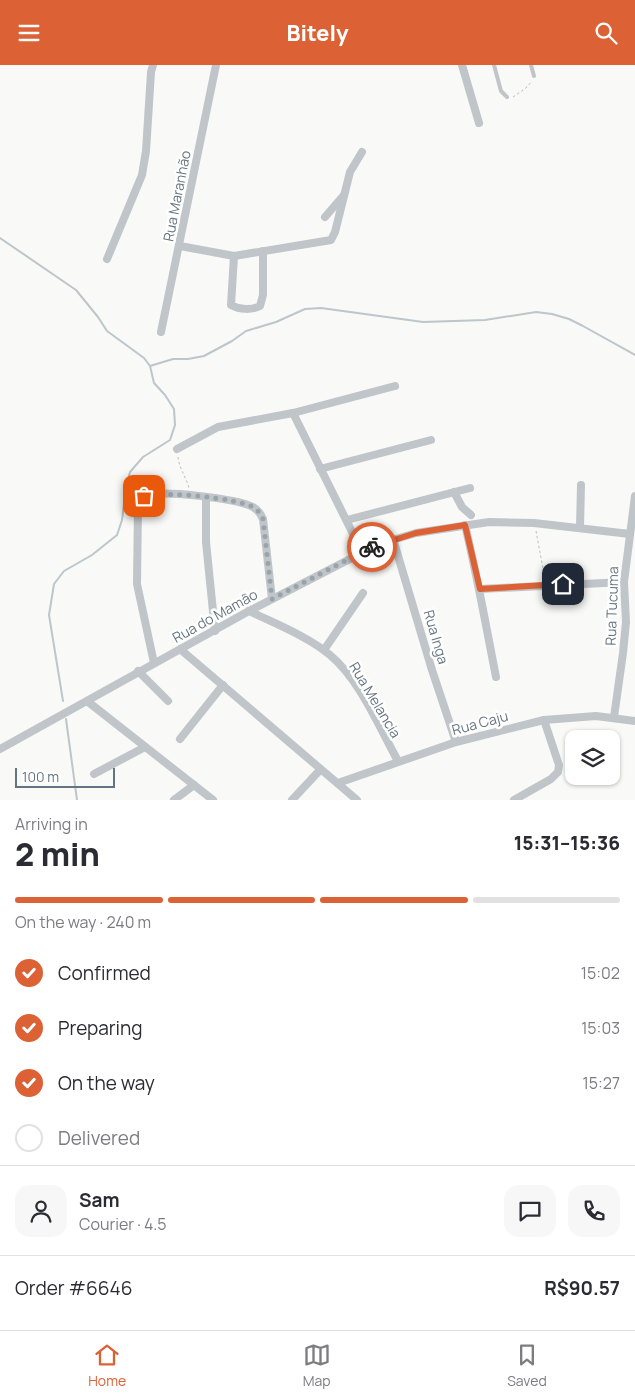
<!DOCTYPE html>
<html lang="en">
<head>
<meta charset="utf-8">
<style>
	body { margin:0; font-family:Manrope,sans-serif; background:#f7f7f7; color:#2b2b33; height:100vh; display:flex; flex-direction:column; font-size:19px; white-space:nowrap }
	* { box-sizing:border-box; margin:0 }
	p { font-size:16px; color:#7c7c81 }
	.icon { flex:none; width:28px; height:28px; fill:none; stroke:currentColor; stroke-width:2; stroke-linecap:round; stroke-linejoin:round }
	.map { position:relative; height:735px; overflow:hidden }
	.side { display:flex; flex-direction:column; background:#fff; flex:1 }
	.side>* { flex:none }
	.tools { position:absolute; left:565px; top:665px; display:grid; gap:10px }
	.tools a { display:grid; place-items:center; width:55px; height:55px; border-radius:10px; background:#fff; box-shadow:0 1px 4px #0004; font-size:25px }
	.scale { position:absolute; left:15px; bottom:12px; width:100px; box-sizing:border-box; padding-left:5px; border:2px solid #657481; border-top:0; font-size:14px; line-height:18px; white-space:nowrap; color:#657481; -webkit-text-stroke:4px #fff; paint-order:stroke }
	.pin { position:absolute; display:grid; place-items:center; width:42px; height:42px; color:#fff; margin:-21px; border-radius:10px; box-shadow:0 2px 8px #0006 }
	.courier { position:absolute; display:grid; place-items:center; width:50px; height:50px; margin:-25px; border:4px solid #dc6134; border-radius:50%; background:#fff; color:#222; box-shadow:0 1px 6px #0007 }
	.overview em { font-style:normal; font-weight:800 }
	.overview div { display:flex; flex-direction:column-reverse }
	.overview { display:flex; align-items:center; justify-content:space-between; height:85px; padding:0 15px }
	h1 { font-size:32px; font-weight:800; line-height:38px }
	.bar { display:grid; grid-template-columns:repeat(4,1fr); gap:8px 5px; align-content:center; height:60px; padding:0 15px }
	.bar i { height:6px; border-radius:4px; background:#e1e1e2 }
	.bar .current { background:#dc6134 }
	.bar p { grid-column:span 4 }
	.line { display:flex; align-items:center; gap:12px; padding:0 15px; border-top:1px solid #e1e1e2 }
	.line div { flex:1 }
	.round { display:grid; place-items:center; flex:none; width:52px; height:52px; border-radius:15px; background:#f7f7f7 }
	ol { padding:0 15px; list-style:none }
	li { display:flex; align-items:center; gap:15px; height:55px }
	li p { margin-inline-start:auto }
	li .icon { padding:5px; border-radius:50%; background:#dc6134; color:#fff; stroke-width:4 }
	li:last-child { color:#7c7c81 }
	li i { width:28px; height:28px; border:2px solid #e1e1e2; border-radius:50% }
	header { display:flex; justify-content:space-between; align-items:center; height:65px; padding:0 15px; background:#dc6134; color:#fff; font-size:22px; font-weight:800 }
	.menu { display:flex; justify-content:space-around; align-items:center; height:70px; border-top:1px solid #e1e1e2; background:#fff; font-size:14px; color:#7c7c81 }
	.menu a { display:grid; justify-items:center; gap:2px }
	.menu .current { color:#dc6134 }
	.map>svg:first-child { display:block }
</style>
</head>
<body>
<header><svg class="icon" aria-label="menu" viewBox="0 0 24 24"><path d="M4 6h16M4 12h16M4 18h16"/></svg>Bitely<svg class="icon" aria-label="search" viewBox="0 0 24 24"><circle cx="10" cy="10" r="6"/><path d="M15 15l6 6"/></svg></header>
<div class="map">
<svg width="635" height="735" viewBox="0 0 635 735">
	<rect width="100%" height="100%" fill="#f9f9f7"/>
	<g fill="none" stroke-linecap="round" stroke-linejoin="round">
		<!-- stream -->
		<g stroke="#bcc6cb" stroke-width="2">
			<path d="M 0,173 L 76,225 L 98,252 L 107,266 L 144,293 L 150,301 L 154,318 L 165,330 L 174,344 L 175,360 L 170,375 L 143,392 L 130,407 L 126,423 L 122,455 L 117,470 L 92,490 L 64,506 L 54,519 L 49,550 L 63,636"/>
			<path d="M 150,301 L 173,294 L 188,294 L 204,291 L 232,276 L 246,266 L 276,257 L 305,244 L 321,243 L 423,257 L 485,255 L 536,247 L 552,249 L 569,254 L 583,261 L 635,290"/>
			<path d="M 66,654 L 77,735"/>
		</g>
		<!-- path -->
		<g stroke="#bbbec1" stroke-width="1" stroke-dasharray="2.5 2.5" stroke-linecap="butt">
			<path d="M 513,32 L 526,23 L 532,16"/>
			<path d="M 178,392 C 179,403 186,412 189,423"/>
			<path d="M 536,466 L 545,514"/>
		</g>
		<!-- lane -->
		<g stroke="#c0c5c9" stroke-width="4">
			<path d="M 494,0 L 501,26 L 507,32"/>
			<path d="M 531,0 L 534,11"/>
		</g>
		<!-- street -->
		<g stroke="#c0c5c9" stroke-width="8">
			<path d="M 462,0 L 479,58"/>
			<path d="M 325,152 L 344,130"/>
			<path d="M 180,181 L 234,191 L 331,175 L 335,167 L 350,107 L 362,87"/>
			<path d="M 234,191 L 231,240 C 240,245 252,245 260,241 L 263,230 L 263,186"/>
			<path d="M 107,194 L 142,110 L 146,86 L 151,7 L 153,0"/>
			<path d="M 161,267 L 216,0"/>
			<path d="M 293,348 L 362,487"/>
			<path d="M 177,384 L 218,362 L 293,348 L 395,321"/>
			<path d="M 320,404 L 431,375"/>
			<path d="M 454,427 L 462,442 L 471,450"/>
			<path d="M 206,433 L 206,477 L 215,566"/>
			<path d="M 347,455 L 470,423"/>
			<path d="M 465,460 C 477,510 486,561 496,612"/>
			<path d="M 580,462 L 581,420"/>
			<path d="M 393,474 L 432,605 L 456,677"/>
			<path d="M 480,524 L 624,517"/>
			<path d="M 249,546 C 274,558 309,572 330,590 C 360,615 379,662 398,696"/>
			<path d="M 180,584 L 357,735"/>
			<path d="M 324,585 L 363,528"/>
			<path d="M 154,598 L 137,519 L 138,440 C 139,436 140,433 144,431 C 160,424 238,434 253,442 C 258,445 261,449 263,454 L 272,534"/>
			<path d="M 138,606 L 168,636"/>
			<path d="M 87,636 L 213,735"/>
			<path d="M 614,652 L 623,588 L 626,557 L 624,517 L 635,431"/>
			<path d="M 180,674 L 223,620"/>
			<path d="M 0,684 L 249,546 L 379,479 L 416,468 L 489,457 L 534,458 L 630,469"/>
			<path d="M 94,709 L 145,682"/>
			<path d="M 338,718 L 456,677 L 544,655 L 596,651 L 635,656"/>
			<path d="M 174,735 L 194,720"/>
			<path d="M 292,735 L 320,705"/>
			<path d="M 514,735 L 551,714 L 558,707 L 559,700 L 544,655"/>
		</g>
	</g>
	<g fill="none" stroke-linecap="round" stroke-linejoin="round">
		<!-- done -->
		<path stroke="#99a3aa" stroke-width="5" stroke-dasharray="0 9" d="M 144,431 C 164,426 236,433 253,442 C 258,445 261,449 263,454 L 272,534 L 372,482"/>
		<!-- route -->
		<path stroke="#dc6134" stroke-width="6" d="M 372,482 L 416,468 L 465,460 L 480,524 L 563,519"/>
	</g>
	<g text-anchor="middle" stroke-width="5" stroke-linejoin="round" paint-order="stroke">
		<!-- street labels -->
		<g font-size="14" fill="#657481" stroke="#fff">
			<text transform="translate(177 131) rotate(-79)" y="5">Rua Maranhão</text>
			<text transform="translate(612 541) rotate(-88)" y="5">Rua Tucuma</text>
			<text transform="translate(215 551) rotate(-29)" y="5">Rua do Mamão</text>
			<text transform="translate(436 572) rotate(74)" y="5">Rua Inga</text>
			<text transform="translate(375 635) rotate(59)" y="5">Rua Melancia</text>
			<text transform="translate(480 658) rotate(-15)" y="5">Rua Caju</text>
		</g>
	</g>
</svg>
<div class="tools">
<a><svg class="icon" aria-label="layers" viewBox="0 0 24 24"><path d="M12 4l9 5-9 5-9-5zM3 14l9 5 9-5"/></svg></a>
</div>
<div class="scale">100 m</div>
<div class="pin" style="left:144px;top:431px;background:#ea580c"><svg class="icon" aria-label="bag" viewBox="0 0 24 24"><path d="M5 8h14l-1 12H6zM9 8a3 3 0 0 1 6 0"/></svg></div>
<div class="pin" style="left:563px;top:519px;background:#1f2937"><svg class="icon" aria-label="home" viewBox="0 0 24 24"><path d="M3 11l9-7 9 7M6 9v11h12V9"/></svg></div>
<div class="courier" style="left:372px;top:482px"><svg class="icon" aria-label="bike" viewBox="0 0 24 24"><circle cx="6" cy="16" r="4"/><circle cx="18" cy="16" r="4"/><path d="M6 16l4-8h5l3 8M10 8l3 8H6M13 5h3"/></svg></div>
</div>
<section class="side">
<div class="overview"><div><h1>2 min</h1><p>Arriving in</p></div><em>15:31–15:36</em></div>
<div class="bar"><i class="current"></i><i class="current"></i><i class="current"></i><i></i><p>On the way · 240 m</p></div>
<ol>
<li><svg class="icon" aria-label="check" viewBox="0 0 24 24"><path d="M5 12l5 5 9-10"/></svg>Confirmed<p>15:02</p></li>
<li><svg class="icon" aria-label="check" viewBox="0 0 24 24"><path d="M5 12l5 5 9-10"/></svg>Preparing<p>15:03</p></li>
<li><svg class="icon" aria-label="check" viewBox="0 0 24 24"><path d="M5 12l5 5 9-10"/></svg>On the way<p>15:27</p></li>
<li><i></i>Delivered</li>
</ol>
<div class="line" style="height:90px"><a class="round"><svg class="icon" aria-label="person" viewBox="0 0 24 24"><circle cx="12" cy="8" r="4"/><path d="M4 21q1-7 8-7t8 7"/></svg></a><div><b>Sam</b><p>Courier · 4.5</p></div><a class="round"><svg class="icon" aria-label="chat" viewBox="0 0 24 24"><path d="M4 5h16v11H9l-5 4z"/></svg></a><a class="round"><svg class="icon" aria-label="phone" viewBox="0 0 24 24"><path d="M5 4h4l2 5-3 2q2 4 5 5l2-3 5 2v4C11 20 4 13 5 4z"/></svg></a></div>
<div class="line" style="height:65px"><div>Order #6646</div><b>R$90.57</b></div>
</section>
<nav class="menu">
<a class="current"><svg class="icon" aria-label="home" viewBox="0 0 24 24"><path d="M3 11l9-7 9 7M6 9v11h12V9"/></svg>Home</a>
<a><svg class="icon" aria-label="map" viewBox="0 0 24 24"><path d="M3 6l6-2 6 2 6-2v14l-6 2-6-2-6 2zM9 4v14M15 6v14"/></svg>Map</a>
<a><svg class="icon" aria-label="saved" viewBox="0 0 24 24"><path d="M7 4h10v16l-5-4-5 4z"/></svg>Saved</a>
</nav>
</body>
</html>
